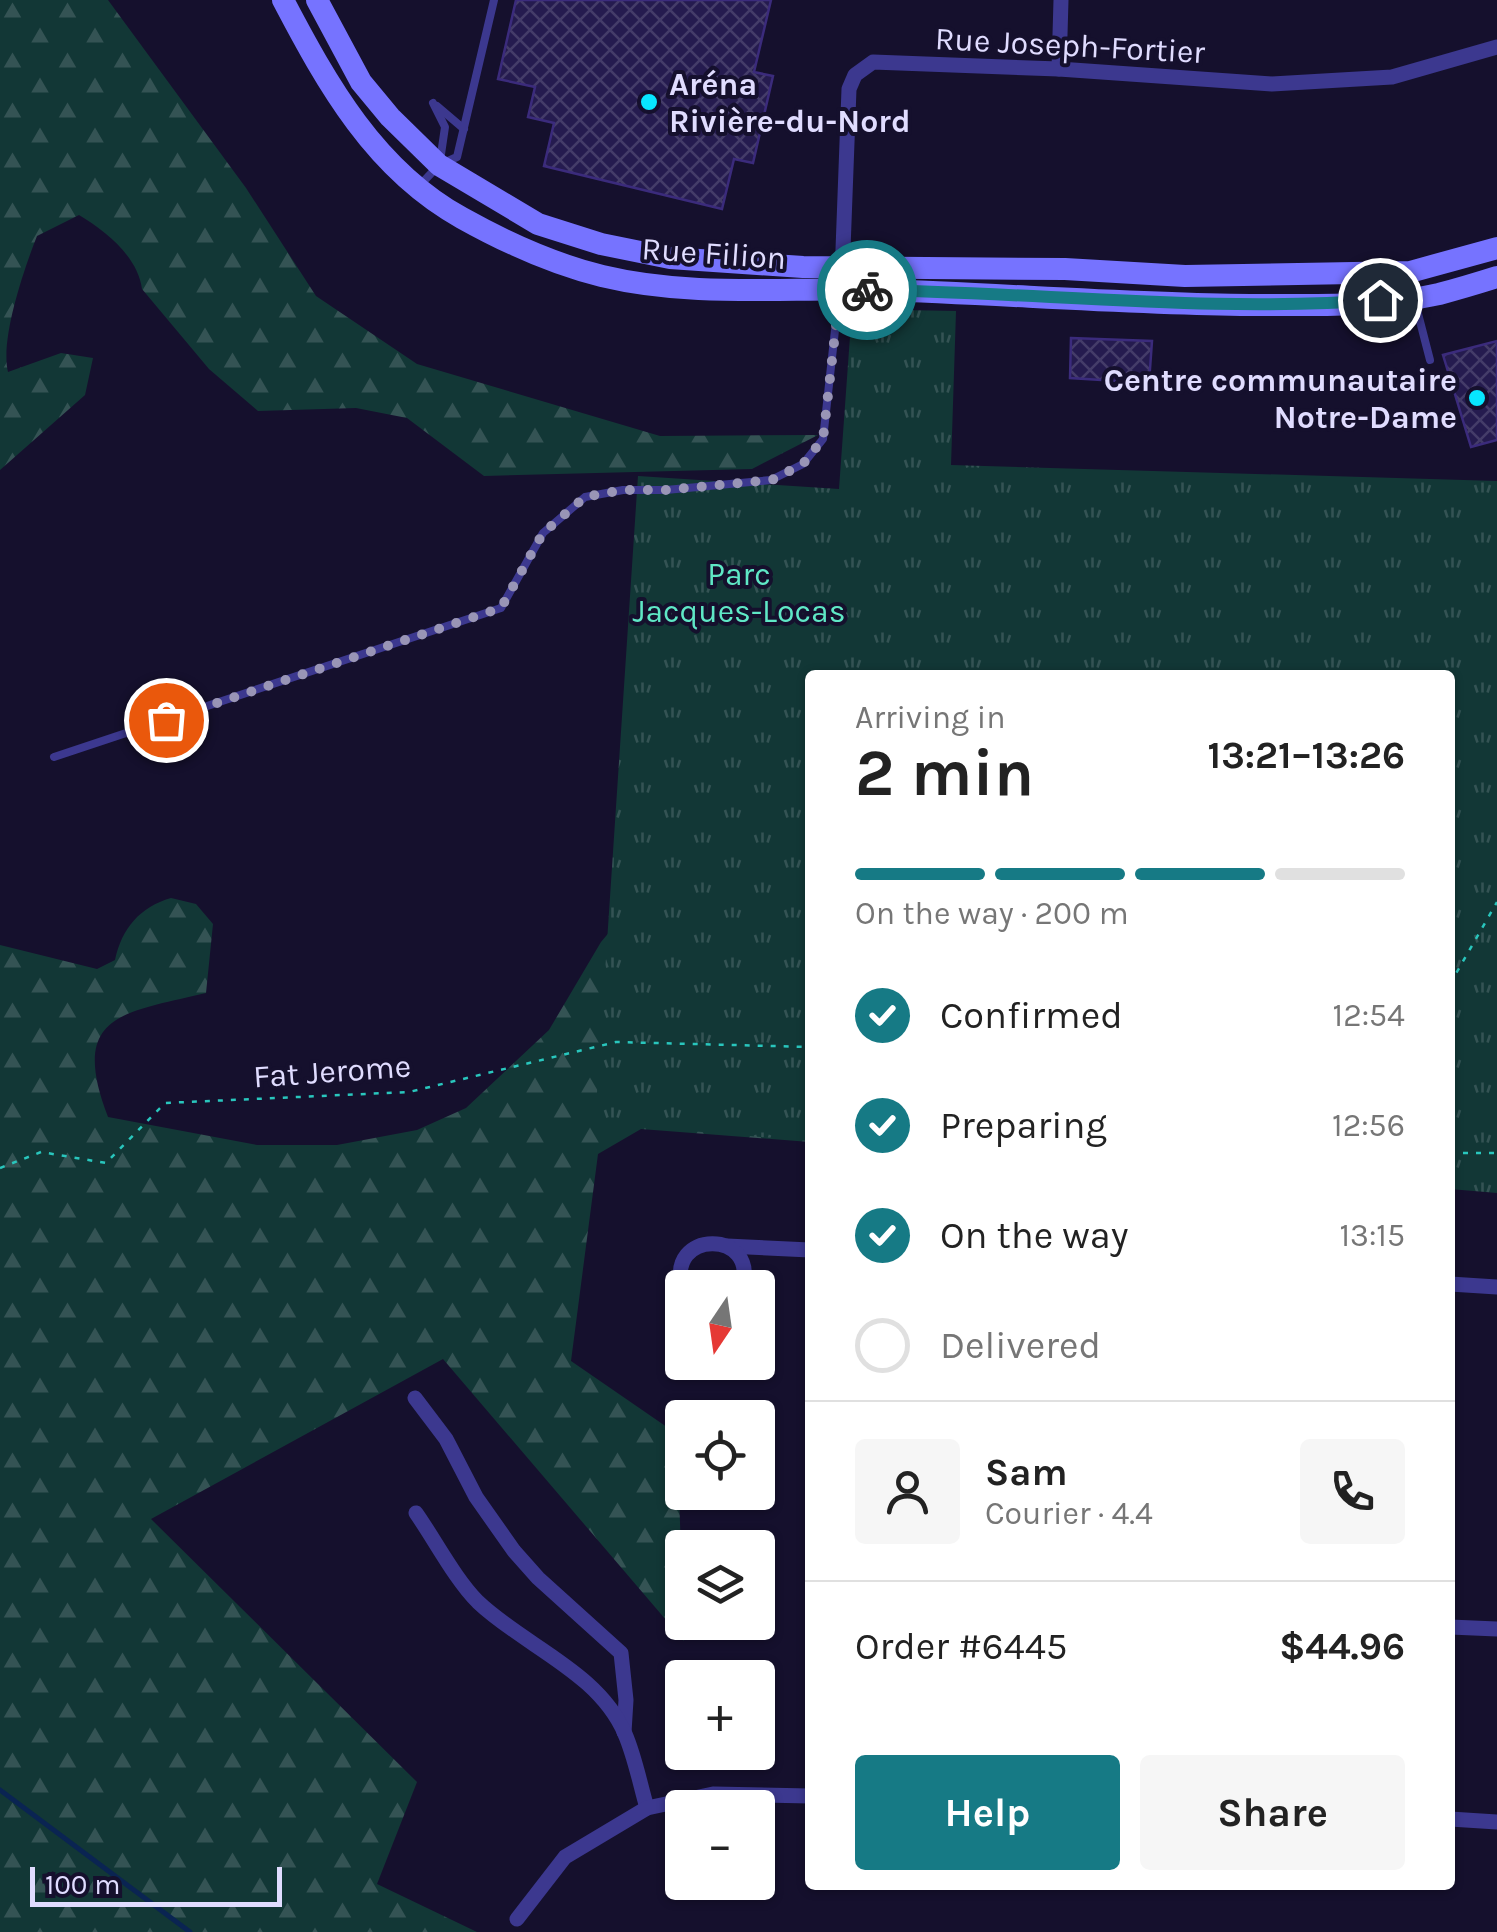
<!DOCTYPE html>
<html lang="en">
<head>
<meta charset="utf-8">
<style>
	body { margin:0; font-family:Karla,sans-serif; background:#f6f6f6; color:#222; height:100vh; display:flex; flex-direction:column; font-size:38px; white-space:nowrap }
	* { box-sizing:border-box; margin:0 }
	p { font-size:32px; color:#767676 }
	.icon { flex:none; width:55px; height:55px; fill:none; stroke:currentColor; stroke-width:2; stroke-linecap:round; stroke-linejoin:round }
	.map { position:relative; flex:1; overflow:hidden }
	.drawer { position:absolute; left:805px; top:670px; width:650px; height:1220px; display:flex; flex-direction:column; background:#fff; border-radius:10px; box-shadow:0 2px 8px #0004 }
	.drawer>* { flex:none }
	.needle { width:65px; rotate:193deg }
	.controls { position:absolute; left:665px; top:1270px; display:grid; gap:20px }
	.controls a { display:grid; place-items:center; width:110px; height:110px; border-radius:10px; background:#fff; box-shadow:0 2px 8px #0004; font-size:50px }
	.scale { position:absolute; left:30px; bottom:25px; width:252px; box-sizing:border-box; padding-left:10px; border:5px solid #e0dcff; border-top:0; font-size:28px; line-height:35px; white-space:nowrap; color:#e0dcff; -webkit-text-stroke:8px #15102d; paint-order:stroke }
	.pin { position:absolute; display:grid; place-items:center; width:85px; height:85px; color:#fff; margin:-42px; border:5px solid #fff; border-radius:50%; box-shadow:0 2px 10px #0007 }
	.courier { position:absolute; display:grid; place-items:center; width:100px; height:100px; margin:-50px; border:8px solid #167a85; border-radius:50%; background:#fff; color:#222; box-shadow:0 2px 12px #0007 }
	.overview em { font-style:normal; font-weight:700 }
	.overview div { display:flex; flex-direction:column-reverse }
	.overview { display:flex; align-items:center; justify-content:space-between; height:170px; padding:0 50px }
	h1 { font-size:65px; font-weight:700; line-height:75px }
	.bar { display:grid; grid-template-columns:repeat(4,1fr); gap:15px 10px; align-content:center; height:120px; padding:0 50px }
	.bar i { height:12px; border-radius:8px; background:#e0e0e0 }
	.bar .on { background:#167a85 }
	.bar p { grid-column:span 4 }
	.line { display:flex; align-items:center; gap:25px; padding:0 50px; border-top:2px solid #e0e0e0 }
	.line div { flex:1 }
	.round { display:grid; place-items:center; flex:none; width:105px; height:105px; border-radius:10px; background:#f6f6f6 }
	ol { padding:0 50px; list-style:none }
	li { display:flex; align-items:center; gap:30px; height:110px }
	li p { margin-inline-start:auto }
	li .icon { padding:10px; border-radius:50%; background:#167a85; color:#fff; stroke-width:4 }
	li:last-child { color:#767676 }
	li i { width:55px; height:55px; border:5px solid #e0e0e0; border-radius:50% }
	.primary-button { display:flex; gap:20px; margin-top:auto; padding:20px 50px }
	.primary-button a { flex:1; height:115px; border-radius:10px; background:#167a85; color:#fff; font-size:40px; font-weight:700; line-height:115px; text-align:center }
	.primary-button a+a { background:#f6f6f6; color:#222 }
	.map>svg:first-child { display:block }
</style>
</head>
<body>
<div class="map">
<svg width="1497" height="1932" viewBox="0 0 1497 1932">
	<defs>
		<pattern id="forest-firs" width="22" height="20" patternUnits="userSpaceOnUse" patternTransform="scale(2.5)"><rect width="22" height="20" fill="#123736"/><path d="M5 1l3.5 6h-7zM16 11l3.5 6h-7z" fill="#345354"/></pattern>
		<pattern id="park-tufts" width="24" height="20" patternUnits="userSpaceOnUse" patternTransform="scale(2.5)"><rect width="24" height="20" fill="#123736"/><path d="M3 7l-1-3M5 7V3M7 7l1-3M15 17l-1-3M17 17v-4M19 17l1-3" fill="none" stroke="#345354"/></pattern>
		<pattern id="building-cross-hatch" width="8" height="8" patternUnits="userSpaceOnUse" patternTransform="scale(2.5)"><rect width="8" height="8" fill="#251b4f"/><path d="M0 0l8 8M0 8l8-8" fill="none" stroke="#443c69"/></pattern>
	</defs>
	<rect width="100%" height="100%" fill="#15102d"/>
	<!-- forest -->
	<g fill="url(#forest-firs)">
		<path d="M 0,0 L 108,0 L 246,188 L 316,296 L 417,364 L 660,436 L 818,435 L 752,469 L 484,476 L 407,418 L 356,408 L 258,411 L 209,369 L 142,289 C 138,257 106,231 79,215 L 37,236 C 24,269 0,339 8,372 L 61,353 L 93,358 L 85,395 L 0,470 Z"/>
		<path d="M 171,898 L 196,904 L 213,924 L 206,993 C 124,1013 68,1013 108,1117 L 257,1145 L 337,1145 L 417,1130 L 466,1108 L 549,1030 L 601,942 L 627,911 L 810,1007 L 810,1142 L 641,1129 L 598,1154 L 571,1361 L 677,1434 L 684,1641 L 443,1359 L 151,1519 L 417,1782 L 377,1884 L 477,1932 L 0,1932 L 0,945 L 97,969 L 115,960 C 122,928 140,907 171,898 Z"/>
	</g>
	<!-- park -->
	<path fill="url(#park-tufts)" d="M 852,309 L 956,311 L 951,465 L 1497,481 L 1497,1193 L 1450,1189 L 1450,675 L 810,675 L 810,1141 L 595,1123 L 638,476 L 839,489 Z"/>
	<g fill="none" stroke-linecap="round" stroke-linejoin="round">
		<!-- stream -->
		<path stroke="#0a2452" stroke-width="5" d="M 0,1790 L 190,1932"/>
	</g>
	<!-- building -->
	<g fill="url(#building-cross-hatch)" stroke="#3b2b7c" stroke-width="2.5">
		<path d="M 516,0 L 771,0 L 754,72 L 773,76 L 753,163 L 734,159 L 722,209 L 544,166 L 554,123 L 528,117 L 535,87 L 498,79 Z"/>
		<path d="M 1071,338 L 1152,341 L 1149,383 L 1070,378 Z"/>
		<path d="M 1497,341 L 1497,440 L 1471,447 L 1443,355 Z"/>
	</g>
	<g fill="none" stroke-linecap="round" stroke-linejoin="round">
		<!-- path -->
		<g stroke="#29c6bd" stroke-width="2.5" stroke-dasharray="5 8" stroke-linecap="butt">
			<path d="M 1450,984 L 1497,902"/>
			<path d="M 1450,1153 L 1497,1153"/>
			<path d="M 0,1168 L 41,1152 L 106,1163 L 165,1103 L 409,1092 L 616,1042 L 810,1047"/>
		</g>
		<!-- lane -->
		<g stroke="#3c388f" stroke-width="8">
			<path d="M 433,103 L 445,127 L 440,161"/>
			<path d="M 437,106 L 464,129"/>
			<path d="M 422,183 L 439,165 L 457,157 L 494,0"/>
			<path d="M 1415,302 L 1430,360"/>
			<path d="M 54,757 L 501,608 L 543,533 L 585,497 L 623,490 L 666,490 L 771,480 L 803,464 L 823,439 L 839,294"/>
		</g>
		<!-- street -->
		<g stroke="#3c388f" stroke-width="15">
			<path d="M 1059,69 L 1061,0"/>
			<path d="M 842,276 L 849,89 L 855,75 L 873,62 L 1059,69 L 1272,84 L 1392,77 L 1497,47"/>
			<path d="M 727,1246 L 810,1250"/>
			<path d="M 1450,1284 L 1497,1287"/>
			<path d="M 683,1288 C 664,1230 760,1228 742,1288"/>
			<path d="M 415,1398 L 446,1439 L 476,1497 L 514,1551 L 538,1578 L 621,1653 L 626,1700 L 624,1732"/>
			<path d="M 416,1513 C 435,1540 455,1579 478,1602 C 524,1646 599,1672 625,1734 C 635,1757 640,1784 647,1808"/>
			<path d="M 1450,1627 L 1497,1629"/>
			<path d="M 1450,1819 L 1497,1822"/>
			<path d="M 517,1919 L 565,1857 L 647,1808 L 713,1794 L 810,1796"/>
		</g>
		<!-- secondary -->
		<g stroke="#7673ff" stroke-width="22">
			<path d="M 283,0 C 327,84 375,170 462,218 C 505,242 553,264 602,276 C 693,298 787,287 880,290 C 1004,294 1127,304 1250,305 C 1310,305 1381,307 1439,294 C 1458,289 1478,283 1497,277"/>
			<path d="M 317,0 L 361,82 L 390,117 L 439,165 L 538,224 L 601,244 L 670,258 L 803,267 L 1065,269 L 1185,276 L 1410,272 L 1497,248"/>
		</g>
	</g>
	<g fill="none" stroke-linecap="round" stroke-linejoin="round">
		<!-- done -->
		<path stroke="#9995b6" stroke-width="10" stroke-dasharray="0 18" d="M 166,720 L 501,608 L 543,533 L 585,497 L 623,490 L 666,490 L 772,480 L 803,464 L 823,439 L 840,290 L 867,290"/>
		<!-- route -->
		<path stroke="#167a85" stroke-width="12" d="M 867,290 C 1038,292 1208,313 1380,300"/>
	</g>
	<!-- markers -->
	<g fill="#08e6ff" stroke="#15102d" stroke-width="4">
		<circle cx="649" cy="102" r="10"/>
		<circle cx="1477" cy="398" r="10"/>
	</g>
	<g text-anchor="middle" stroke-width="8" stroke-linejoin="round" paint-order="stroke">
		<!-- street labels -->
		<g font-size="32" fill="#e0dcff" stroke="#15102d">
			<text transform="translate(1070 45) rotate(3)" y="11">Rue Joseph-Fortier</text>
			<text transform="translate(714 253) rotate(4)" y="11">Rue Filion</text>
			<text transform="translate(332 1071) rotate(-4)" y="11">Fat Jerome</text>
		</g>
		<!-- poi labels -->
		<g font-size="32" font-weight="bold" fill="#e0dcff" stroke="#15102d" text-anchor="start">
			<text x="669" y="95">Aréna<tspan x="669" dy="37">Rivière-du-Nord</tspan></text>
			<text x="1457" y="391" text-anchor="end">Centre communautaire<tspan x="1457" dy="37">Notre-Dame</tspan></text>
		</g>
		<!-- park labels -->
		<g font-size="32" fill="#5fe8c6" stroke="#15102d">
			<text x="739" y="585">Parc<tspan x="739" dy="37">Jacques-Locas</tspan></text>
		</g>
	</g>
</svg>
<div class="controls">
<a><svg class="needle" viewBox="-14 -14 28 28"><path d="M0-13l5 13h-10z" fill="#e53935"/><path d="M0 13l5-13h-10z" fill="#767676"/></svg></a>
<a><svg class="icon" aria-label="locate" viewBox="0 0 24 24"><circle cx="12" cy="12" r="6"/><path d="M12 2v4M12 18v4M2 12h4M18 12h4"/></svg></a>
<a><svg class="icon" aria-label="layers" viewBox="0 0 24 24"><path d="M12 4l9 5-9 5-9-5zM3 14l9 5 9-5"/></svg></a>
<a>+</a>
<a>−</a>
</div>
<div class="scale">100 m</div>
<div class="pin" style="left:166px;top:720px;background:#ea580c"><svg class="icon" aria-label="bag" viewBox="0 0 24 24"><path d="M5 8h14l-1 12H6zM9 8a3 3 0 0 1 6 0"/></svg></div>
<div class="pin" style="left:1380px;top:300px;background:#1f2937"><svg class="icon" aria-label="home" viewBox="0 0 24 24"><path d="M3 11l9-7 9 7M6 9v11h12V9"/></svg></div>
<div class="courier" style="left:867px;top:290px"><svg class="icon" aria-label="bike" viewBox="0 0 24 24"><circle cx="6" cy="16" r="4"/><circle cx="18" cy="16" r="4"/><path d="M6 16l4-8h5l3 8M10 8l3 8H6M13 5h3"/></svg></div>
<section class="drawer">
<div class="overview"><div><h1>2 min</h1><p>Arriving in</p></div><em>13:21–13:26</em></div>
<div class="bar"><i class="on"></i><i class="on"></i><i class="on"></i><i></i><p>On the way · 200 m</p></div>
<ol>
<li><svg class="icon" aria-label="check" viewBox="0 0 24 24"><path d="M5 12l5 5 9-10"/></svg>Confirmed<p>12:54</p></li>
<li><svg class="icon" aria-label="check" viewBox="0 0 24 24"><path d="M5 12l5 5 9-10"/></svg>Preparing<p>12:56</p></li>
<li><svg class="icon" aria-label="check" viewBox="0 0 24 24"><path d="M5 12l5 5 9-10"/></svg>On the way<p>13:15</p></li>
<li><i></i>Delivered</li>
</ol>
<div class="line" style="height:180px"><a class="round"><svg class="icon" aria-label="person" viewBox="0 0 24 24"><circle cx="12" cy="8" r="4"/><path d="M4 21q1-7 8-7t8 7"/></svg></a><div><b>Sam</b><p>Courier · 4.4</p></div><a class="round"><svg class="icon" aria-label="phone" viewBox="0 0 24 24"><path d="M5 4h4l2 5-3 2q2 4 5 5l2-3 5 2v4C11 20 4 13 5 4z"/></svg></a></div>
<div class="line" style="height:130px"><div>Order #6445</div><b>$44.96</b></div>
<div class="primary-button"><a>Help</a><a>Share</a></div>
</section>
</div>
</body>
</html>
